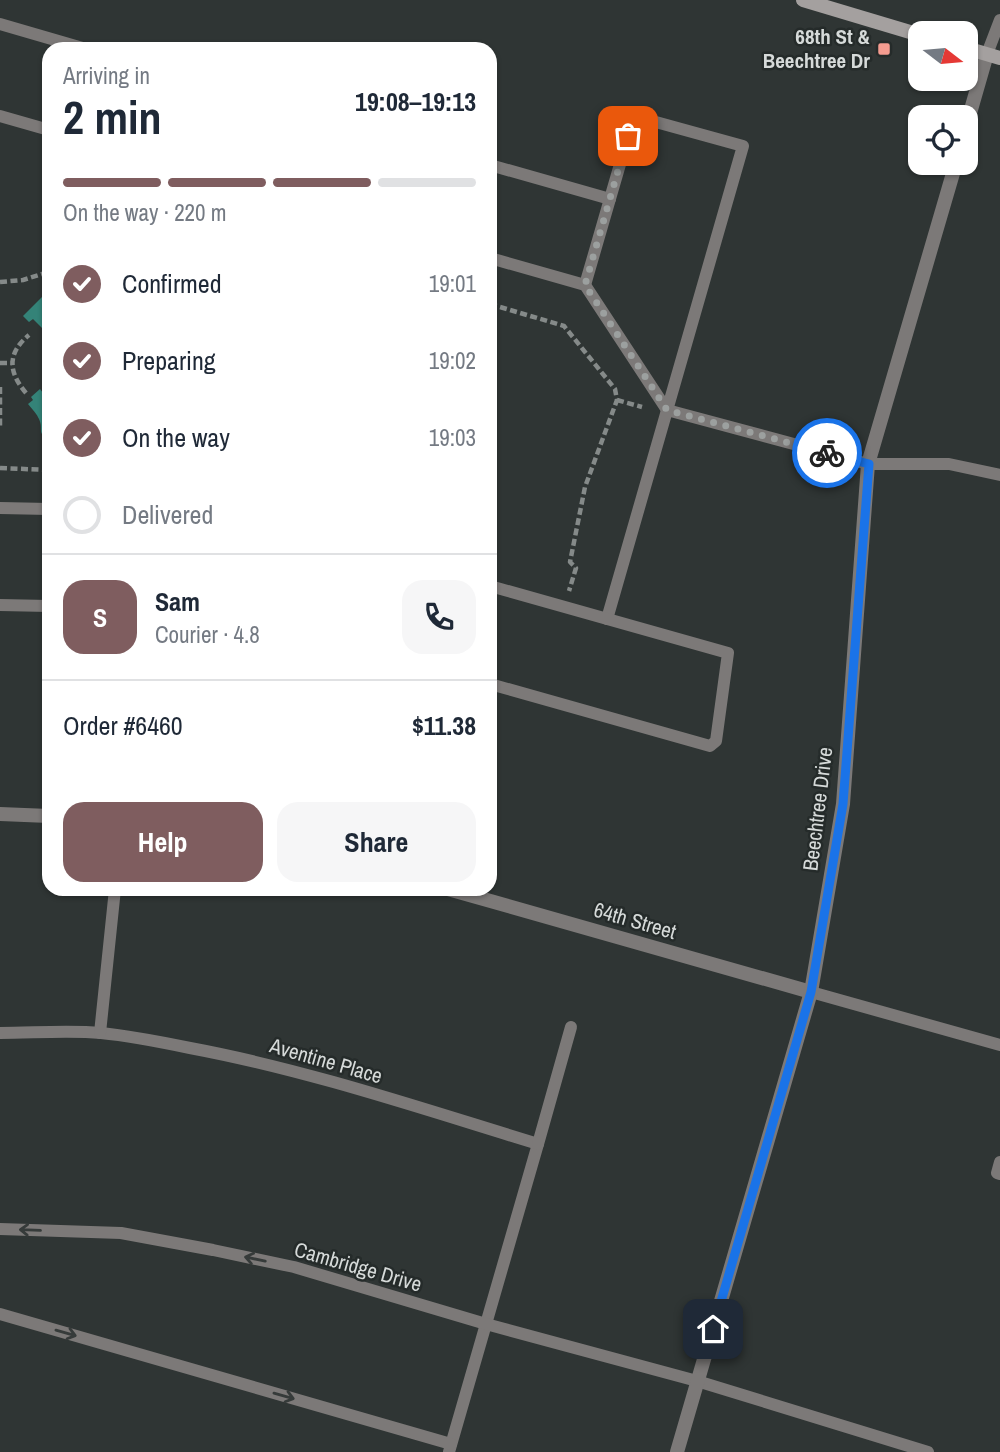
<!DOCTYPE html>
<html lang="en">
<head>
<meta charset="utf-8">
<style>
	body { margin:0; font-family:"Archivo Narrow",sans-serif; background:#f6f6f7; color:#1f2937; height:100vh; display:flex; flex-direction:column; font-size:26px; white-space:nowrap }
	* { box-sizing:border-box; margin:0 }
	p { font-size:23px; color:#747a83 }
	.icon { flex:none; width:38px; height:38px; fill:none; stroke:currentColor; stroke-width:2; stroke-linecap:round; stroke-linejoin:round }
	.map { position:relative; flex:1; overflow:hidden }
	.side { position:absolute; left:42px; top:42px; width:455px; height:854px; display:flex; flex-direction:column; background:#fff; border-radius:21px; box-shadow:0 2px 5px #0004 }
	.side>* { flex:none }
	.needle { width:46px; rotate:106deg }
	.fabs { position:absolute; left:908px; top:21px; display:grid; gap:14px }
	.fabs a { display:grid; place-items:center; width:70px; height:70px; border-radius:14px; background:#fff; box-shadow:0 2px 5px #0004; font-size:35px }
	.pin { position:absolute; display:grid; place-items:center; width:60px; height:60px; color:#fff; margin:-30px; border-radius:14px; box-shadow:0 4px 10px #0006 }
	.courier { position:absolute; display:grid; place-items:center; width:70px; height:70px; margin:-35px; border:5px solid #1a73e8; border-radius:50%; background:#fff; color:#222; box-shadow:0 2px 9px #0007 }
	.overview em { font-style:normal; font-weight:700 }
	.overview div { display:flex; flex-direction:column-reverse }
	.overview { display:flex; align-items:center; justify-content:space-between; height:119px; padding:0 21px }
	h1 { font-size:46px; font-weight:700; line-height:52px }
	.bar { display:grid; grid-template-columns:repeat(4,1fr); gap:10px 7px; align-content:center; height:84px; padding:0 21px }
	.bar i { height:9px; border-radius:5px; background:#e0e1e3 }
	.bar .on { background:#7f5d5f }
	.bar p { grid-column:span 4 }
	.line { display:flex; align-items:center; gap:18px; padding:0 21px; border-top:2px solid #e0e1e3 }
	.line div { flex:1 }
	.round { display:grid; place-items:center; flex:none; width:74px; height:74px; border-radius:21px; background:#f6f6f7 }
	ol { padding:0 21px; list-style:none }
	li { display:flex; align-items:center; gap:21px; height:77px }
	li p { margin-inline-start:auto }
	li .icon { padding:7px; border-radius:50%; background:#7f5d5f; color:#fff; stroke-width:4 }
	li:last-child { color:#747a83 }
	li i { width:38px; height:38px; border:4px solid #e0e1e3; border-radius:50% }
	.button { display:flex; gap:14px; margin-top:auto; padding:14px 21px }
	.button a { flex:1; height:80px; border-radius:21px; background:#7f5d5f; color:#fff; font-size:28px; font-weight:700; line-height:80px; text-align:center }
	.button a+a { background:#f6f6f7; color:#1f2937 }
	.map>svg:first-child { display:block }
</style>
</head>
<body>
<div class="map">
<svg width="1000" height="1452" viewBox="0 0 1000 1452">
	<rect width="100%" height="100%" fill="#2f3534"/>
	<!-- water -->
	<g fill="#348378">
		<path d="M 47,292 L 49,294 L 49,335 L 33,319 L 29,322 L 23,316 Z"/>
		<path d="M 49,388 L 49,440 C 36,432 44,430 39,419 C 37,414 32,409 28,404 L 33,400 L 31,397 L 40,389 L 43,393 Z"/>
	</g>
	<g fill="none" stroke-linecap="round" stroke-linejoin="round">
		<!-- path -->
		<g stroke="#858a89" stroke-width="4.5" stroke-dasharray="7 3.5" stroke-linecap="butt">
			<path d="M 0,282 L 23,280 L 42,274 L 49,274"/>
			<path d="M 490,304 L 564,326 L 615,389 L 617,400 L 585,487 L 570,562 L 576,568 L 569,591"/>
			<path d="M 0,363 L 12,363"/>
			<path d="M 0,387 L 0,428"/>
			<path d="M 26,393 C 8,372 7,353 29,335"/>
			<path d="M 617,400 L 642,407"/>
			<path d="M 0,468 L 49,470"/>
		</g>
		<!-- lane -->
		<g stroke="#7c7978" stroke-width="12">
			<path d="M 0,24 L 86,49"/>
			<path d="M 987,54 L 1000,20"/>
			<path d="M 0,116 L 49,130"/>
			<path d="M 490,165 L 610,199"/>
			<path d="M 490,258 L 585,285 L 667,410 L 868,464 L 949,464 L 1000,475"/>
			<path d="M 585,285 L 634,116 L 743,146 L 607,619"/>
			<path d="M 0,508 L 49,509"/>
			<path d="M 490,586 L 728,653 L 716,741 L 710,746 L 490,684"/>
			<path d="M 0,605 L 49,606"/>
			<path d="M 811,992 L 1000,1045"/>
			<path d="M 0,1033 C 33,1033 68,1030 101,1033 C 131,1036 161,1042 190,1048 C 308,1070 423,1109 538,1144 L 449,1452"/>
			<path d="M 100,1033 L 115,889"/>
			<path d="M 538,1144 L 571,1027"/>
			<path d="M 1000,1162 L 997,1173 L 1000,1174"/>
			<path d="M 0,1229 L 121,1233 L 213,1250 L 294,1267 L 486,1324 L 697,1381 L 928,1452"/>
			<path d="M 0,1314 L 451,1444"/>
		</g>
		<!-- street -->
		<g stroke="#7c7978" stroke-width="14">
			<path d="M 966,127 L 987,54"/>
			<path d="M 0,814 L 49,816"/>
			<path d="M 448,889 L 811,992"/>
			<path d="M 677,1452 L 811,992 L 843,804 L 868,464 L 956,163"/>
		</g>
		<!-- secondary -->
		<g stroke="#a4a09f" stroke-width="14">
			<path d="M 803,0 L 920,35"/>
			<path d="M 966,48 L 1000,58"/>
		</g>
	</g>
	<!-- one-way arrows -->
	<defs><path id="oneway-shaft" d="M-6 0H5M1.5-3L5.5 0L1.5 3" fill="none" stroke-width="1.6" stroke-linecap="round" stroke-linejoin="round" transform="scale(1.75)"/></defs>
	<g stroke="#363b3a">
		<use href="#oneway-shaft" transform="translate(30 1230) rotate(-178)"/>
		<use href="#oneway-shaft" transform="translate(255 1259) rotate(-168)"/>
		<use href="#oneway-shaft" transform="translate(66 1333) rotate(16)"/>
		<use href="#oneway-shaft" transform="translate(284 1396) rotate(16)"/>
	</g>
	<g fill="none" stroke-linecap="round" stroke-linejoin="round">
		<!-- done -->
		<path stroke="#9ca09f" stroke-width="7" stroke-dasharray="0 12.6" d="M 628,136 L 585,285 L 667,410 L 827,453"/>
		<!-- route -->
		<path stroke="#1a73e8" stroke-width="9" d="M 713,1329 L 811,992 L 843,804 L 869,464 L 827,453"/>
	</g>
	<!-- markers -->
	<rect fill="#f59c90" stroke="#252b2a" stroke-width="2.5" x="877" y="42" width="14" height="14" rx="3.5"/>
	<g text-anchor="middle" stroke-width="5" stroke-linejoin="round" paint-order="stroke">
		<!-- poi labels -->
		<g font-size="21" font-weight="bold" fill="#d6dad9" stroke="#252b2a" text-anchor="end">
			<text x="870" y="44">68th St &amp;<tspan x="870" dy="24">Beechtree Dr</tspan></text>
		</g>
		<!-- street labels -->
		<g font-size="21" fill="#d6dad9" stroke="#252b2a">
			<text transform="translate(818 809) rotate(-83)" y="7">Beechtree Drive</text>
			<text transform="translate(635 921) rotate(16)" y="7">64th Street</text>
			<text transform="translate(326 1061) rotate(16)" y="7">Aventine Place</text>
			<text transform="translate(358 1267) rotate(16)" y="7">Cambridge Drive</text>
		</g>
	</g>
</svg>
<div class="fabs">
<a><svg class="needle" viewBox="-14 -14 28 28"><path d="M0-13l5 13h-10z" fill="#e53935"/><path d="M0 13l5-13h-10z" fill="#747a83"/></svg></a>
<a><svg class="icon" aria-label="locate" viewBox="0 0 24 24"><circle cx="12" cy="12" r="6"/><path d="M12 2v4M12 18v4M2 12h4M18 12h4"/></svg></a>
</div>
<div class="pin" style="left:628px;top:136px;background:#ea580c"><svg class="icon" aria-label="bag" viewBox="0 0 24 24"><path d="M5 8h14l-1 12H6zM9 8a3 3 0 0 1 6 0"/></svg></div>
<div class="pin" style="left:713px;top:1329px;background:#1f2937"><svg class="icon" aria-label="home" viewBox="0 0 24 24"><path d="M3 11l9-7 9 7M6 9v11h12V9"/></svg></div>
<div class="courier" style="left:827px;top:453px"><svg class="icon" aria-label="bike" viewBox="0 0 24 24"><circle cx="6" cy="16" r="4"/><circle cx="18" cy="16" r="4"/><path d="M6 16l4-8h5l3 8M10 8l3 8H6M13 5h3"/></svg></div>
<section class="side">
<div class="overview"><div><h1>2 min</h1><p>Arriving in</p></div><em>19:08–19:13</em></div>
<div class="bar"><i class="on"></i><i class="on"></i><i class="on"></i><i></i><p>On the way · 220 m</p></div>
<ol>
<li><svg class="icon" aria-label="check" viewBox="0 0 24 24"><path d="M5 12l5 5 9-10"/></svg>Confirmed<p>19:01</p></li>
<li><svg class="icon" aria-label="check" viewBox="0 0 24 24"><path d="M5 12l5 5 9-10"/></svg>Preparing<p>19:02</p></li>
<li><svg class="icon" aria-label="check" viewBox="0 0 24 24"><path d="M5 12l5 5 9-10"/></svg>On the way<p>19:03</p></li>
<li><i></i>Delivered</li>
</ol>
<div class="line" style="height:126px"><b class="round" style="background:#7f5d5f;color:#fff">S</b><div><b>Sam</b><p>Courier · 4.8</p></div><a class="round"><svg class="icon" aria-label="phone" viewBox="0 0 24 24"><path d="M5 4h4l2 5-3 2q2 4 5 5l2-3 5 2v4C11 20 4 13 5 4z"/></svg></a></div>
<div class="line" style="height:91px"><div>Order #6460</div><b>$11.38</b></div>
<div class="button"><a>Help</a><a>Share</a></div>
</section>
</div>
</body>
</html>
